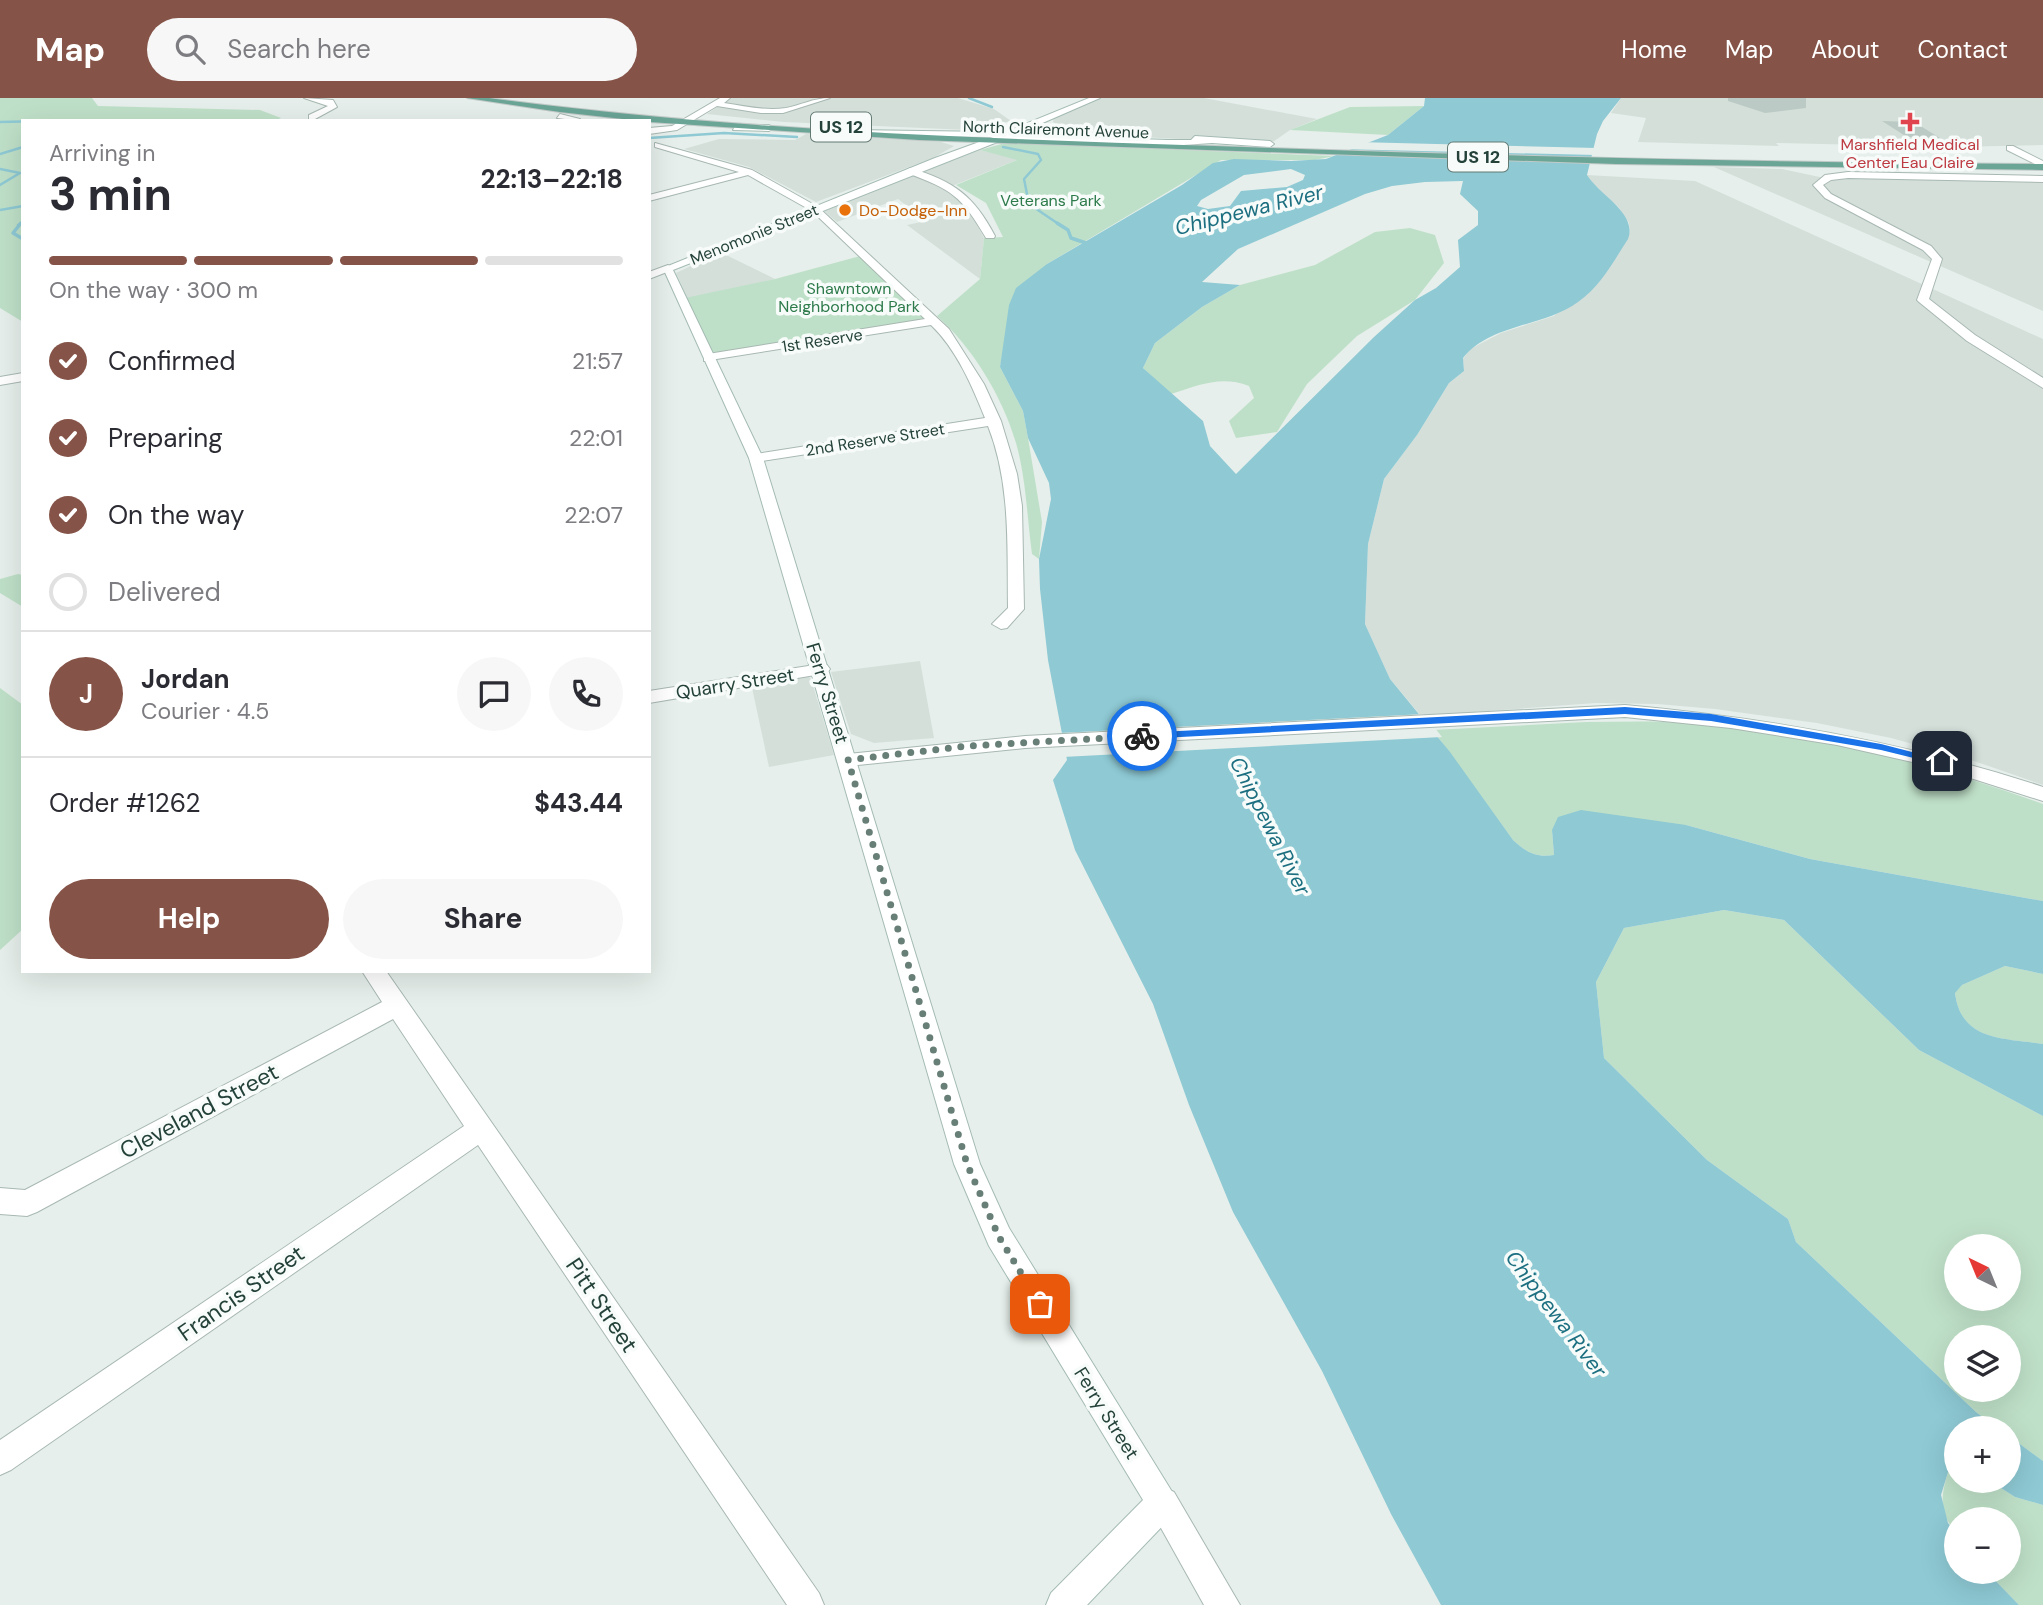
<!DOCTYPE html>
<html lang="en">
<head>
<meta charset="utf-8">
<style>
	body { margin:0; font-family:"DM Sans",sans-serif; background:#f7f7f7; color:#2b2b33; height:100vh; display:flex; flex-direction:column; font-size:26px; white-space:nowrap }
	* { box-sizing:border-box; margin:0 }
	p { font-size:23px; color:#7c7c81 }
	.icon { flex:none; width:38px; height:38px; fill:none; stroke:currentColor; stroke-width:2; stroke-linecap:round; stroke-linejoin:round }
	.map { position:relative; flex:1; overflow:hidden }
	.details { position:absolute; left:21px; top:21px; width:630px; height:854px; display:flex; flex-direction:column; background:#fff; border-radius:0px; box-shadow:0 7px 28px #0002 }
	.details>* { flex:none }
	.needle { width:46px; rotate:317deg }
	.buttons { position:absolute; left:1944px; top:1136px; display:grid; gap:14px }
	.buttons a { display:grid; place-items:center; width:77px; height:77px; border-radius:50%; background:#fff; box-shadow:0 7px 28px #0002; font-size:35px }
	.pin { position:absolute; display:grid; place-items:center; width:60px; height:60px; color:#fff; margin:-30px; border-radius:14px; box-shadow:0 4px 10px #0006 }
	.courier { position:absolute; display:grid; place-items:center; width:70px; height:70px; margin:-35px; border:5px solid #1a73e8; border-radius:50%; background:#fff; color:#222; box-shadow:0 2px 9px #0007 }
	.headline em { font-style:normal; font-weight:700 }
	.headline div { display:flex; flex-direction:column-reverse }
	.headline { display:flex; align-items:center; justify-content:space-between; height:119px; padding:0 28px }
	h1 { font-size:46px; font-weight:700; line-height:52px }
	.bar { display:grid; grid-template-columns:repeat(4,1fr); gap:10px 7px; align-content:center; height:84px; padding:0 28px }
	.bar i { height:9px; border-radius:5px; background:#e1e1e2 }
	.bar .current { background:#855347 }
	.bar p { grid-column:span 4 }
	.line { display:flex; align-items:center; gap:18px; padding:0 28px; border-top:2px solid #e1e1e2 }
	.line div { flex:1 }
	.round { display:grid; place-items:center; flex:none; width:74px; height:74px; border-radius:37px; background:#f7f7f7 }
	ol { padding:0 28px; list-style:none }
	li { display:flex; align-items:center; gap:21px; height:77px }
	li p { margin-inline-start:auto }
	li .icon { padding:7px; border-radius:50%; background:#855347; color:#fff; stroke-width:4 }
	li:last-child { color:#7c7c81 }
	li i { width:38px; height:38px; border:4px solid #e1e1e2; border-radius:50% }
	.button { display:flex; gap:14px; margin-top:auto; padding:14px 28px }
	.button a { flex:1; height:80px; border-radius:42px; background:#855347; color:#fff; font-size:28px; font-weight:700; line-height:80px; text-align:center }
	.button a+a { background:#f7f7f7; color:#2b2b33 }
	header { display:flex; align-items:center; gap:42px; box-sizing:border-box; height:98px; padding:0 35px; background:#855347; color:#fff }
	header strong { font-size:33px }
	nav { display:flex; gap:38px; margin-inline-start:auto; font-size:24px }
	.search { width:490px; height:63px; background:#f7f7f7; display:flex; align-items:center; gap:18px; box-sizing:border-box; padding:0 24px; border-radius:38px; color:#7c7c81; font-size:26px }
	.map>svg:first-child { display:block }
</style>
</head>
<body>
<header>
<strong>Map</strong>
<div class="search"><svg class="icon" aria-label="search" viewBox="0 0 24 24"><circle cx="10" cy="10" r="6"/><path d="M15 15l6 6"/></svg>Search here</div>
<nav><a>Home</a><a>Map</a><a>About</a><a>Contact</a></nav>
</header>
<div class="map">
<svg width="2043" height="1507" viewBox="0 0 2043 1507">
	<rect width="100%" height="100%" fill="#e6efeb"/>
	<!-- built -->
	<g fill="#d4dfda">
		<path d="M 731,0 L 958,0 L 994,11 L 1011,23 L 969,32 L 784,24 L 707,16 Z"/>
		<path d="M 1096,0 L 1204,0 L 1317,21 L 1290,32 L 1270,46 L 1088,36 L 1062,30 L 1053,24 L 1054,19 Z"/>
		<path d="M 1621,0 L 2043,0 L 2043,47 L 1955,49 L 1776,45 L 1779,48 L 1638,44 L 1646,20 L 1611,15 Z"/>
		<path d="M 806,36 L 941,44 L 954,48 L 933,60 L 816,104 L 749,69 L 684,51 L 719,41 L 795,42 Z"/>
		<path d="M 980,52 L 1019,61 L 947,90 L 965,103 L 984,140 L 980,181 L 907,127 L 926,123 L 898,101 L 837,124 L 824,113 L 896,83 Z"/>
		<path d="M 1714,69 L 1782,71 L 1829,81 L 1842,79 L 2043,83 L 2043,213 Z"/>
		<path d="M 1587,77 L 1695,83 L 2043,241 L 2043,687 L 1974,663 L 1891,640 L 1817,625 L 1715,611 L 1657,606 L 1596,605 L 1421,618 L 1390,581 L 1365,526 L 1368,446 L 1384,381 L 1417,337 L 1449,285 L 1464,273 L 1463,261 L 1470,251 L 1501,235 L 1554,218 L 1630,134 L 1629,125 L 1619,110 L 1593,87 Z"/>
		<path d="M 720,154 L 775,181 L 688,202 L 676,175 Z"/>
		<path d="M 920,563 L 934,640 L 874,645 L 851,636 L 831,574 Z"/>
		<path d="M 807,577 L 811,581 L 834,657 L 769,669 L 751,585 Z"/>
	</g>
	<!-- green -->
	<g fill="#bfe0c8" fill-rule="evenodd">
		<path d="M 0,0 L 92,0 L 98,8 L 260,12 L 281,20 L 274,23 L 23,23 L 23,224 L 0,210 Z"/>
		<path d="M 1424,8 L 1388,37 L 1290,32 L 1350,9 Z"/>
		<path d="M 1005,45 L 1334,58 L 1315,62 L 1221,62 L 1047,166 L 1007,231 L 1000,269 L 1023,313 L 1028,340 L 1042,424 L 1039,461 L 1032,456 C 1027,419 1026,380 1016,345 C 1002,298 973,250 937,218 L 980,181 L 984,140 L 1003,139 L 986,105 L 956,87 L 1017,62 L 980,52 Z"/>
		<path d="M 1410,130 L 1435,137 L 1444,165 L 1415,202 L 1357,238 L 1307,286 L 1277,334 L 1236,340 L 1229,323 L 1254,300 L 1249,288 C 1221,277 1199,287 1171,296 L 1143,270 L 1155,245 L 1202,209 L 1240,187 L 1315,167 L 1375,134 Z"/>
		<path d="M 864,157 L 936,223 L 708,260 L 680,201 L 775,181 Z"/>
		<path d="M 18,476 L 23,477 L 23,509 L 0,495 L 0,481 Z"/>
		<path d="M 0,590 L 23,607 L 23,831 L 0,852 Z"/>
		<path d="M 1586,624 C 1612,624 1639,623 1665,624 C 1793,630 1923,662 2043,706 L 2043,803 L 1810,761 L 1686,727 L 1552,732 L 1554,757 C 1536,760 1526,754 1513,742 L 1433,632 Z"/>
		<path d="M 1724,812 L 1784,822 L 1919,952 L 2043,1018 L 2043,1363 L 2009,1338 L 2009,1330 L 1997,1330 L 1976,1314 L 1796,1144 L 1788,1121 L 1707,1062 L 1604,960 L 1596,884 L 1624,830 ZM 1956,1148 L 2009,1148 L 2009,1200 L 1956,1200 ZM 1956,1239 L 2009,1239 L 2009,1292 L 1956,1292 Z"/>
		<path d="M 2005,868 L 2043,876 L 2043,946 C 2003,940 1960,943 1955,894 L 1962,887 Z"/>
		<path d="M 1949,1371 L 1956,1371 L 1956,1382 L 1990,1383 L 2015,1399 L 2043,1407 L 2043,1507 L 2019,1507 L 1987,1474 L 2009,1474 L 2009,1421 L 1956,1421 L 1956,1435 C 1938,1413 1941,1397 1949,1371 Z"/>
	</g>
	<!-- water -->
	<g fill="#8ec9d4" fill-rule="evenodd">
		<path d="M 1425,0 L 1621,0 L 1603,23 L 1597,36 L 1587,77 C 1599,97 1638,115 1628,141 C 1613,164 1601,188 1578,204 C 1544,229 1490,226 1463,260 L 1464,273 L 1449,285 L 1417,337 L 1384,381 L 1368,446 L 1365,526 L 1390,581 L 1450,654 L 1513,742 C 1526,754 1536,760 1554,757 L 1552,732 L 1558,719 L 1581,712 L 1686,727 L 1810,761 L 2043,803 L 2043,876 L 2005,868 L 1962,887 L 1955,895 C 1961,943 2003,940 2043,946 L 2043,1018 L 1919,952 L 1784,822 L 1724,812 L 1624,830 L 1596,884 L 1604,960 L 1707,1062 L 1788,1121 L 1796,1144 L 1976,1314 L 1997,1330 L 1956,1330 L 1956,1371 L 1949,1371 L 1941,1397 L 1948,1425 L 1956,1435 L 1956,1474 L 1987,1474 L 2019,1507 L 1441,1507 L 1391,1416 L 1322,1273 L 1233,1114 L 1189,1007 L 1153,906 L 1075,752 L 1053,682 L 1067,662 L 1048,562 L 1040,491 L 1039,461 L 1051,401 L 1049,385 L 1028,340 L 1023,313 L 1000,269 L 1009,207 L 1016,190 L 1047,166 L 1182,87 L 1213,65 L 1234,61 L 1291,63 L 1326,61 L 1388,37 L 1424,8 ZM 1291,71 L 1305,77 L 1303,82 L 1287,89 L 1241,93 L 1230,108 L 1208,111 L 1197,108 L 1201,102 L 1244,77 ZM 1463,83 L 1460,96 L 1478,113 L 1478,127 L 1458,142 L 1460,169 L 1436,190 L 1415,202 L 1374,239 L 1236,376 L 1210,348 L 1203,323 L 1143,270 L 1155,245 L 1202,209 L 1240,187 L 1202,184 L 1238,151 L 1365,96 L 1392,88 L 1425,84 Z"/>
		<path d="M 2009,1338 L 2043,1363 L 2043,1407 L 2015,1399 L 1990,1383 L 2009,1382 Z"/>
	</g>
	<!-- pier -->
	<g fill="#e6efeb">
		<path d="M 1357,44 L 1597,50 L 1595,57 L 1339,51 Z"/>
		<path d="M 1424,616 L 1442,639 L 1063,659 L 1059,635 Z"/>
	</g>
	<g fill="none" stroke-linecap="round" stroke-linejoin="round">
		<!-- stream-far1 -->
		<g stroke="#8ec9d4" stroke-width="2.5">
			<path d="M 969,0 L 992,9"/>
			<path d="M 0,24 L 45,23"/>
			<path d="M 649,40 L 724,35 L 797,39"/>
			<path d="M 1003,49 L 1038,56 L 1041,62 L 1024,81 L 1029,106 L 1060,127"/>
			<path d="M 0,56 L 23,49"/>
			<path d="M 0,71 L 20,75 L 0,87"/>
			<path d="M 0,112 L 23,108"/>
			<path d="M 18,127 L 23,124"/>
		</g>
		<!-- stream -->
		<g stroke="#8ec9d4" stroke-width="3.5">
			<path d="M 21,125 L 13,135 L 23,141"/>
			<path d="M 1057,125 L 1068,132 L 1071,140 L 1092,147"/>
		</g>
	</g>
	<!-- building -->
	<g fill="#bbcac4">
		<path d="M 1728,0 L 1806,0 L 1806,10 L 1765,15 L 1728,3 Z"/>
		<path d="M 1882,23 L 1914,24 L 1940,40 L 1907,39 Z"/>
	</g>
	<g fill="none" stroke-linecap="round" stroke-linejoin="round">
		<!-- minor casing -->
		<g stroke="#a8b8b2" stroke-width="2">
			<g id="minor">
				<path d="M 304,0 L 333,2 L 337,9 L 315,21 L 309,21 L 309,17 L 328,8 Z"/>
				<path d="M 720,0 L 730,0 L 724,5 C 744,8 765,13 786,10 C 801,7 814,0 830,0 L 783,15 L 761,15 L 717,8 L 677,32 L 649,36 L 649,30 L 672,28 Z"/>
				<path d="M 560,16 L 580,21 L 581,23 L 557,20 Z"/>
				<path d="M 655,45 L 752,72 L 818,109 L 949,231 L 984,286 L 1001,323 L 1017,376 L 1022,408 L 1024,511 L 1007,530 L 1001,531 L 992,526 L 1008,510 C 1007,449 1011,386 988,328 L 756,364 L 749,360 L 756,356 L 985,320 C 972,288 957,252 931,227 L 704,263 L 704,257 L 708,256 L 925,221 L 812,113 L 748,77 L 649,103 L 649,97 L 739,74 L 655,49 Z"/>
				<path d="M 2007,48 L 2013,48 L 2043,63 L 2043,70 L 2007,52 Z"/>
				<path d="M 910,70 C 954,83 974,98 995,138 L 994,140 L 986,140 C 961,98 953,92 907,75 L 905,73 Z"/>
				<path d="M 1848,74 L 2043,78 L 2043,84 L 1848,80 L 1831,82 L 1823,87 L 1831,96 L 1931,148 L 1942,161 L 1929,201 L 1975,237 L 2043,280 L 2043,290 L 1967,243 L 1919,204 L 1917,202 L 1932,161 L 1923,152 L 1825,100 L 1813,87 L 1825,77 Z"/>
				<path d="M 668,167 L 673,170 L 672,172 L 649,181 L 649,174 Z"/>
				<path d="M 23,275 L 23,283 L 0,287 L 0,279 Z"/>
				<path d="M 821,566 L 827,567 L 830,571 L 827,575 L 649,605 L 649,593 Z"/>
				<path d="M 362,873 L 386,873 L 819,1495 L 824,1507 L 787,1507 L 478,1047 L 11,1372 L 0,1377 L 0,1342 L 464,1028 L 393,921 L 37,1114 L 27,1118 L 0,1116 L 0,1090 L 25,1092 L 382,904 Z"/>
				<path d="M 1163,1389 L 1174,1394 L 1240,1507 L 1204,1507 L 1147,1405 L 1152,1394 Z"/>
			</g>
		</g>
		<!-- tertiary casing -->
		<g stroke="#a8b8b2" stroke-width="2">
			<path id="tertiary" d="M 1625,607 C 1768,620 1907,644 2043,689 L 2043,703 L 1939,670 L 1837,647 L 1731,630 L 1625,619 L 1025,650 L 848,668 L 841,667 L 838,662 L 841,657 L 848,656 L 1025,638 Z"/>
		</g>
		<!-- secondary casing -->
		<g stroke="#a4bbb3" stroke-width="2">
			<g id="secondary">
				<path d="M 1089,0 L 1100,0 L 1015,37 L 1168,42 L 1191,42 L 1195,38 L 1270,43 L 1274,46 L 1270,49 L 1212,45 L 1168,48 L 1005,41 L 673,172 L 763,360 L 980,1066 L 1009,1130 L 1179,1405 L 1174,1416 L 1087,1507 L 1046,1507 L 1051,1495 L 1143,1402 L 989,1148 L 954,1066 L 749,360 L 663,170 L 935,60 L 993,39 L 854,37 L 851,32 L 993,34 L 996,38 Z"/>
				<path d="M 736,27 L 769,27 L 773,30 L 769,33 L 733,32 Z"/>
			</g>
		</g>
		<!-- primary casing -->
		<g stroke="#c2cac8" stroke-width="2">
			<path id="primary" d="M 467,0 L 489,0 C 730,32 972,40 1214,48 C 1491,58 1767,65 2043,66 L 2043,72 L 1616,66 L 919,42 L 650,24 L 560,14 Z"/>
		</g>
		<!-- minor -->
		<use href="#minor" fill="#fff" fill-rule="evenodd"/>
		<!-- tertiary -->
		<use href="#tertiary" fill="#fff" fill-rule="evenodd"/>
		<!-- secondary -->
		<use href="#secondary" fill="#fff" fill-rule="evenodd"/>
		<!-- primary -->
		<use href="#primary" fill="#6aa596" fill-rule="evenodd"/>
	</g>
	<!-- route -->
	<path fill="#1a73e8" d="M 1625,609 L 1711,616 L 1881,646 L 1947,663 L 1942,667 L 1881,652 L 1711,623 L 1625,616 L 1142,641 L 1137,638 L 1142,635 Z"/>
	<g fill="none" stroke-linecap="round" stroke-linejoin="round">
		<!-- done -->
		<path stroke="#687f78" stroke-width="7" stroke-dasharray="0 12.6" d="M 1040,1206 L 999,1139 L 967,1066 L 848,662 L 967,648 L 1142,638"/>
	</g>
	<!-- markers -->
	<path fill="#e0444e" stroke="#f7fbf9" stroke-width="2.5" d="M1906.5 13.5h7v7h7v7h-7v7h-7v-7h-7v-7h7z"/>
	<circle fill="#e8710a" stroke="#f7fbf9" stroke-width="2.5" cx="845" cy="112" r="7"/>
	<g text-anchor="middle" stroke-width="7" stroke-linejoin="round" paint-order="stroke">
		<!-- far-street labels -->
		<g font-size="16" fill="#24423a" stroke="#f7fbf9">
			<text transform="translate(1056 31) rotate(2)" y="6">North Clairemont Avenue</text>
			<text transform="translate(754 136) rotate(-22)" y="6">Menomonie Street</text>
			<text transform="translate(822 242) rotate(-9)" y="6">1st Reserve</text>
			<text transform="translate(875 341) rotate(-9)" y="6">2nd Reserve Street</text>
		</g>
		<!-- far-health labels -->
		<g font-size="16" fill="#be3a42" stroke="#f7fbf9">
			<text x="1910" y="52">Marshfield Medical<tspan x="1910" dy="18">Center Eau Claire</tspan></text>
		</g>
		<!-- far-park labels -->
		<g font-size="16" fill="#2d7a4b" stroke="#f7fbf9">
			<text x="1051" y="108">Veterans Park</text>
			<text x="849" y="196">Shawntown<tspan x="849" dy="18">Neighborhood Park</tspan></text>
		</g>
		<!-- far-food labels -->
		<g font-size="16" fill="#c56008" stroke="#f7fbf9" text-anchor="start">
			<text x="859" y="118">Do-Dodge-Inn</text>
		</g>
		<!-- shield labels -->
		<g fill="#f7fbf9" stroke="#637a73" stroke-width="2">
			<rect x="811" y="14.5" width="60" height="29" rx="5"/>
			<rect x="1448" y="44.5" width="60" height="29" rx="5"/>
		</g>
		<g font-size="18" font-weight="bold" fill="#24423a">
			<text x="841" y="35">US 12</text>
			<text x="1478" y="65">US 12</text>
		</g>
		<!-- street labels -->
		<g font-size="19" fill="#24423a" stroke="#f7fbf9">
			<text transform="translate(735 585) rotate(-9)" y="7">Quarry Street</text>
			<text transform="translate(828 595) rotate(73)" y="7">Ferry Street</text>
			<text transform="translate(1107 1315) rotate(58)" y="7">Ferry Street</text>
		</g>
		<!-- water labels -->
		<g font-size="21" font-style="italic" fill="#1c6f80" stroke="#f7fbf9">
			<text transform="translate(1249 112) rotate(-14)" y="7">Chippewa River</text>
			<text transform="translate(1270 728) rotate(63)" y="7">Chippewa River</text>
			<text transform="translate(1556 1216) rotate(53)" y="7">Chippewa River</text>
		</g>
		<!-- near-street labels -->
		<g font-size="23" fill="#24423a" stroke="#f7fbf9">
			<text transform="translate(199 1013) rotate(-28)" y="8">Cleveland Street</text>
			<text transform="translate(241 1195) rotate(-35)" y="8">Francis Street</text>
			<text transform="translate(602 1207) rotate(56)" y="8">Pitt Street</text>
		</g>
	</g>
</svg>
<div class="buttons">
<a><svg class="needle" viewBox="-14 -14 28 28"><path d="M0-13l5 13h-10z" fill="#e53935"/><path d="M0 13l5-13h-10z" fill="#7c7c81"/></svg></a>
<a><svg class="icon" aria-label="layers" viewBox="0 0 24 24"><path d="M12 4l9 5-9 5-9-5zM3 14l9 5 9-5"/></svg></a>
<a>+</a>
<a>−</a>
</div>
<div class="pin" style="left:1040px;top:1206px;background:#ea580c"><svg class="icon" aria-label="bag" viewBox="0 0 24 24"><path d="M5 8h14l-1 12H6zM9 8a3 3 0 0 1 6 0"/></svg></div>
<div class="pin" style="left:1942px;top:663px;background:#1f2937"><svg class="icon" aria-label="home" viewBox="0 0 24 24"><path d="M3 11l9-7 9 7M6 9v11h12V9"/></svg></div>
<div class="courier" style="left:1142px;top:638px"><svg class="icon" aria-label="bike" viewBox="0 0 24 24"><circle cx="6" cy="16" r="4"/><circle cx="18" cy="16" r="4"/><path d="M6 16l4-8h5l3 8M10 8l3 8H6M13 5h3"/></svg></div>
<section class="details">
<div class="headline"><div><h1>3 min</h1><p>Arriving in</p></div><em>22:13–22:18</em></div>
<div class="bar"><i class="current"></i><i class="current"></i><i class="current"></i><i></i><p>On the way · 300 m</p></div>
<ol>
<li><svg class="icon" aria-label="check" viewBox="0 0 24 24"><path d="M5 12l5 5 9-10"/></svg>Confirmed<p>21:57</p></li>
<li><svg class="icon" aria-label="check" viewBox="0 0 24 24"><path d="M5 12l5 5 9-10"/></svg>Preparing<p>22:01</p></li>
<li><svg class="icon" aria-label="check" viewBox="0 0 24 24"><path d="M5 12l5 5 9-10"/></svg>On the way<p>22:07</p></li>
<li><i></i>Delivered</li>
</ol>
<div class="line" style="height:126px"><b class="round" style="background:#855347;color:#fff">J</b><div><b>Jordan</b><p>Courier · 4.5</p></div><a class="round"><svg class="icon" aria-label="chat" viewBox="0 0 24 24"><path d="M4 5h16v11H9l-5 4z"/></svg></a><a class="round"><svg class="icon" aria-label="phone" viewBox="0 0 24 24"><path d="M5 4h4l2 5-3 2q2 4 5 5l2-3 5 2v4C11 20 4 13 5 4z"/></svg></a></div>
<div class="line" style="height:91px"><div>Order #1262</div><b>$43.44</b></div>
<div class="button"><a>Help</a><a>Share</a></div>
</section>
</div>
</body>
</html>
